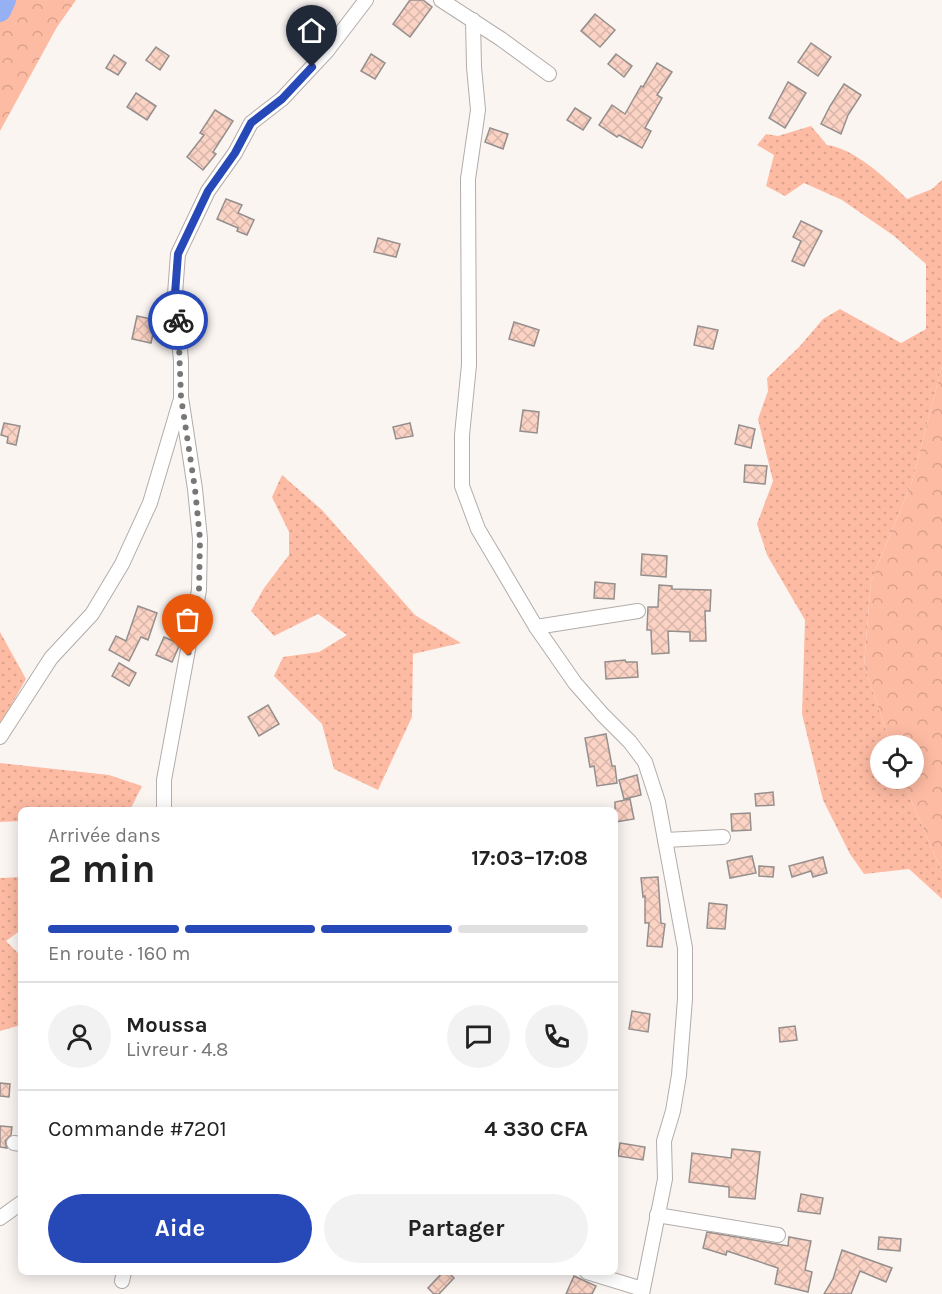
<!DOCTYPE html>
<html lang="fr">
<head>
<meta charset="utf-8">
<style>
	body { margin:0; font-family:Karla,sans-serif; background:#f2f2f2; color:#222; height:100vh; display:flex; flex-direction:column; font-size:22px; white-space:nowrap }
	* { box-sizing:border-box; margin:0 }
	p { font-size:20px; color:#767676 }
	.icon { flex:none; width:33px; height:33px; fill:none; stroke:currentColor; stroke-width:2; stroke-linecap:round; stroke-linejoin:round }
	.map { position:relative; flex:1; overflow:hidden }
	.drawer { position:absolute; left:18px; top:807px; width:600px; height:468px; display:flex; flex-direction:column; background:#fff; border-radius:9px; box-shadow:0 3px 15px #0003 }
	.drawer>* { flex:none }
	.buttons { position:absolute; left:870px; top:735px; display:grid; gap:12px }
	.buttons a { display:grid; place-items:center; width:54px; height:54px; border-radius:50%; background:#fff; box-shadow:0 3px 15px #0003; font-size:30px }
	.pin { position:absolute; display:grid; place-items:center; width:51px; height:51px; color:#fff; margin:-62px -26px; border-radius:50% 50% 50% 0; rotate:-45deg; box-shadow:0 0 6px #0007 }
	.pin .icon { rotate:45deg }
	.courier { position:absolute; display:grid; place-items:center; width:60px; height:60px; margin:-30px; border:4px solid #2749b8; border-radius:50%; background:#fff; color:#222; box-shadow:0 2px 8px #0007 }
	.headline em { font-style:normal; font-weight:700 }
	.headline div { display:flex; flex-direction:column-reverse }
	.headline { display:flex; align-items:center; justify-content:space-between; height:102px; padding:0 30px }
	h1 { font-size:39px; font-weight:700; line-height:45px }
	.bar { display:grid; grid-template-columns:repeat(4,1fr); gap:9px 6px; align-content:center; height:72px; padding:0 30px }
	.bar i { height:8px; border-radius:4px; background:#e0e0e0 }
	.bar .current { background:#2749b8 }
	.bar p { grid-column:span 4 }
	.line { display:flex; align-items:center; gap:15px; padding:0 30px; border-top:2px solid #e0e0e0 }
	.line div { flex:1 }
	.round { display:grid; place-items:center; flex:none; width:63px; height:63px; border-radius:32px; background:#f2f2f2 }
	.cta { display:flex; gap:12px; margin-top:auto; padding:12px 30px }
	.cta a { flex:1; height:69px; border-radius:36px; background:#2749b8; color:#fff; font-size:24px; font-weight:700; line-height:69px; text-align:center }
	.cta a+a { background:#f2f2f2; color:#222 }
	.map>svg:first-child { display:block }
</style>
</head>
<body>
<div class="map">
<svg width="942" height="1294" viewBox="0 0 942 1294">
	<defs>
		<pattern id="grass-dots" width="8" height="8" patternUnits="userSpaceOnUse" patternTransform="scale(1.5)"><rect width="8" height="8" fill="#febba3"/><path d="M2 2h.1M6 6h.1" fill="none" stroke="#daa18d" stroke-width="1.8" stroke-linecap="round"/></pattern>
		<pattern id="forest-crowns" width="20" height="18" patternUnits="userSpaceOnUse" patternTransform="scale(1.5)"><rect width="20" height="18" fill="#febba3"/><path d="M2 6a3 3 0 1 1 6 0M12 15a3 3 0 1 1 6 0" fill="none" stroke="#daa18d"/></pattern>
		<pattern id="building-cross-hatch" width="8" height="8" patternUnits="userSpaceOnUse" patternTransform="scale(1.5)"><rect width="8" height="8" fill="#fbd3c4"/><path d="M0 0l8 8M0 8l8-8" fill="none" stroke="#d8b6a9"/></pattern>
	</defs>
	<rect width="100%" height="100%" fill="#fbf5f2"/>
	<!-- grass -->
	<g fill="url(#grass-dots)">
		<path d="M 811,126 L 827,145 C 854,148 888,180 907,199 L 932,189 L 942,180 L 942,366 L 912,482 L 871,581 L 864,665 L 891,745 L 880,746 L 880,778 L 902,779 L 942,872 L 942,899 L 909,869 L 864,874 L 850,854 L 823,800 L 802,714 L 805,620 L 767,555 L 757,524 L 773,481 L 758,419 L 768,391 L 767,378 L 800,346 L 823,319 L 840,309 L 901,343 L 926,329 L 926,264 L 894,236 L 842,200 L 804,183 L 785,196 L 766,186 L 774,155 L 757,145 L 766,134 L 778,136 Z"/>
		<path d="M 282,475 L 322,510 L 415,615 L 461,643 L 413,654 L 412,717 L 378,790 L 334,769 L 322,724 L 274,676 L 283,657 L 319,652 L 347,635 L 318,614 L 274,636 L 251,611 L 264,588 L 289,555 L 289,532 L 272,497 Z"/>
		<path d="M 0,632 L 26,679 L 0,725 Z"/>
		<path d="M 0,763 L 109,775 L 142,786 L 130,810 L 21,810 L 21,821 L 0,822 Z"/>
		<path d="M 21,877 L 21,930 L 6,941 L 21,956 L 21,1025 L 0,1031 L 0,878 Z"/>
	</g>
	<!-- forest -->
	<g fill="url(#forest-crowns)">
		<path d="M 0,0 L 76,0 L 57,27 L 0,131 Z"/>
		<path d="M 942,366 L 942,872 L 902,779 L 914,778 L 914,746 L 891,745 L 864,665 L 871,581 L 912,482 Z"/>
	</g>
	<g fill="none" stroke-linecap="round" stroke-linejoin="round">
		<!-- river -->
		<path stroke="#95b1f3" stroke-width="22" d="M 0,11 L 5,0"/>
	</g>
	<!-- building -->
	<g fill="url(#building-cross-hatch)" stroke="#958f8d" stroke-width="1.5">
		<path d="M 410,0 L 423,0 L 432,7 L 410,37 L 393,24 Z"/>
		<path d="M 595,14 L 615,30 L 600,47 L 581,31 Z"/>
		<path d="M 811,43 L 831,57 L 818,76 L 798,62 Z"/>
		<path d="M 156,47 L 169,56 L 160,70 L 146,60 Z"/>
		<path d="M 371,54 L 385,63 L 375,79 L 361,71 Z"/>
		<path d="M 616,54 L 632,66 L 624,77 L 608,64 Z"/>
		<path d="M 114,55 L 126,63 L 118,75 L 106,68 Z"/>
		<path d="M 657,63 L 672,72 L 657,95 L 662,98 L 645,128 L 651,131 L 642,148 L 619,135 L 617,137 L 599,125 L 612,105 L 625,114 L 641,86 L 643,87 Z"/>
		<path d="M 788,82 L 806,93 L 785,128 L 769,118 Z"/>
		<path d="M 844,84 L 861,95 L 848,115 L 841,134 L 821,124 L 830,106 Z"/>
		<path d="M 136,93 L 156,106 L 147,120 L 127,107 Z"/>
		<path d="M 575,108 L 591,118 L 583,130 L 567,120 Z"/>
		<path d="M 215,110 L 233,121 L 213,152 L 216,154 L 203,170 L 187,157 L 204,135 L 200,133 Z"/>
		<path d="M 490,128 L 508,134 L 503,149 L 485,142 Z"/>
		<path d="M 226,199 L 242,205 L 238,213 L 254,220 L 247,235 L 237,231 L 238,228 L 217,219 Z"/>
		<path d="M 801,221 L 822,231 L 804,266 L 792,261 L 801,241 L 793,237 Z"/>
		<path d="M 378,238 L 400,244 L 396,257 L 374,252 Z"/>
		<path d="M 137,316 L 156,320 L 151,343 L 132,339 Z"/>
		<path d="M 514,322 L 539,330 L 534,346 L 509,339 Z"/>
		<path d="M 698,326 L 718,330 L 713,349 L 694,345 Z"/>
		<path d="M 523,410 L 539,412 L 537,433 L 520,431 Z"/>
		<path d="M 4,423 L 20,426 L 16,445 L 7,443 L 8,437 L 1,435 Z"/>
		<path d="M 410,423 L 413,436 L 396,439 L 393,427 Z"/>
		<path d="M 739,425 L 755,429 L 751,448 L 735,444 Z"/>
		<path d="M 745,465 L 767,466 L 765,484 L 744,482 Z"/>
		<path d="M 642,554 L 667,556 L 666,577 L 641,575 Z"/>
		<path d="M 595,582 L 615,584 L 614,599 L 594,598 Z"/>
		<path d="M 659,585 L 672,586 L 672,589 L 711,590 L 710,611 L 705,611 L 706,641 L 690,641 L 690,632 L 668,631 L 669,653 L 652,654 L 651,630 L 647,630 L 648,607 L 658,607 Z"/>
		<path d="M 138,606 L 157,613 L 148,640 L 141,637 L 129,661 L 109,650 L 116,636 L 126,641 Z"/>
		<path d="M 164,637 L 180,644 L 172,662 L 156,655 Z"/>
		<path d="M 625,660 L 626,662 L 637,662 L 638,677 L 606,679 L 605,662 Z"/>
		<path d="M 119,663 L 136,673 L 129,686 L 112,676 Z"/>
		<path d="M 268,705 L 279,724 L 259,736 L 248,717 Z"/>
		<path d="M 606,734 L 612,766 L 615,766 L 617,783 L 597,786 L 594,766 L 590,767 L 585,738 Z"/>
		<path d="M 637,775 L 641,795 L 624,799 L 619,780 Z"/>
		<path d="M 773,792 L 774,805 L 756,806 L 755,794 Z"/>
		<path d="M 630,799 L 634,819 L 615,822 L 615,802 Z"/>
		<path d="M 750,813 L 751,830 L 732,831 L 731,814 Z"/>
		<path d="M 752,856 L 756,873 L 730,878 L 727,861 Z"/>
		<path d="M 823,857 L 827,873 L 813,877 L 811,871 L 792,877 L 789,866 Z"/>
		<path d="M 759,866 L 774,867 L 773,877 L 759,876 Z"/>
		<path d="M 658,877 L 661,923 L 665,924 L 662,947 L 647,946 L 649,923 L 645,923 L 645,896 L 643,897 L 641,878 Z"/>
		<path d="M 709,903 L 727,905 L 725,929 L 707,928 Z"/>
		<path d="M 632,1011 L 650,1014 L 648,1032 L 629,1029 Z"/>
		<path d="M 795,1026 L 797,1040 L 780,1042 L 779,1028 Z"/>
		<path d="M 0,1083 L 10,1084 L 9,1097 L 0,1096 Z"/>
		<path d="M 0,1126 L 12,1127 L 11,1135 L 5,1141 L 7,1148 L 0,1147 Z"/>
		<path d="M 620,1143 L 645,1147 L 643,1160 L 618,1156 Z"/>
		<path d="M 732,1149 L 760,1152 L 755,1199 L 729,1197 L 729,1187 L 689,1182 L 692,1153 L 731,1158 Z"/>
		<path d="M 801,1194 L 823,1198 L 820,1214 L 798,1211 Z"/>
		<path d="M 707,1232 L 788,1246 L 789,1237 L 811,1241 L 805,1270 L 812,1272 L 808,1292 L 775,1284 L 778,1268 L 727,1251 L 726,1255 L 703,1248 Z"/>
		<path d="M 879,1237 L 901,1239 L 900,1251 L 878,1249 Z"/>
		<path d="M 842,1250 L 892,1268 L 886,1282 L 860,1271 L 851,1294 L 824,1294 L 833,1279 Z"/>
		<path d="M 443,1272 L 448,1272 L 454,1278 L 439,1294 L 434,1294 L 428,1288 Z"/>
		<path d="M 574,1276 L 596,1286 L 592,1294 L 566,1294 Z"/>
	</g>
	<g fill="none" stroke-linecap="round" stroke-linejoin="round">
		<!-- minor casing -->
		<g stroke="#b2acaa" stroke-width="16">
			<g id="minor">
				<path d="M 441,0 L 501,39 L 549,74"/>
				<path d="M 473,20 L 474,67 L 478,110 L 468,179 L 469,365 L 462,435 L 462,486 L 478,529 L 536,627 L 575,683 L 603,715 L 630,742 L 645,762 L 658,802 L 685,948 L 685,999 L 679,1075 L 673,1111 L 664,1141 L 665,1179 L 642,1294"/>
				<path d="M 536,627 L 638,611"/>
				<path d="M 0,737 L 51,658 L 92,614 L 122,564 L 150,503 L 180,402"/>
				<path d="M 164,810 L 164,780 L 199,590 L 200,539 L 195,489 L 181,397 L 181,361 L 175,294 L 178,254 L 208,191 L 235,153 L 251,123 L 282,99 L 327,51 L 366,0"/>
				<path d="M 665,840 L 723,837"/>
				<path d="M 14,1143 L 21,1144"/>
				<path d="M 657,1215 L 778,1235"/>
				<path d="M 0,1218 L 21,1203"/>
				<path d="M 587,1272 L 642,1289"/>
				<path d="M 122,1281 L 124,1272"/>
			</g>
		</g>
		<!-- minor -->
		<use href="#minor" stroke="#fff" stroke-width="14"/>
	</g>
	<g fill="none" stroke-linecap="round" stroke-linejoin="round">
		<!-- done -->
		<path stroke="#7a7675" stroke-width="6" stroke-dasharray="0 10.8" d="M 178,320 L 181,397 L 195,489 L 200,539 L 199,590 L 188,656"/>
		<!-- route -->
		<path stroke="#2749b8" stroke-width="8" d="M 178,320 L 175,294 L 178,254 L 208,191 L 235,153 L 251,123 L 282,99 L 312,67"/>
	</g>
</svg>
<div class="buttons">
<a><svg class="icon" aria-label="locate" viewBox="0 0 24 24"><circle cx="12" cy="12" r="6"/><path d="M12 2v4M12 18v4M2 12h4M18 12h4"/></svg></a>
</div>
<div class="pin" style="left:188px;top:656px;background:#ea580c"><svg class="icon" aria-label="bag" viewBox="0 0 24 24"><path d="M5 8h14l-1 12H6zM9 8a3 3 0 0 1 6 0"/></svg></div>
<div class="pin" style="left:312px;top:67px;background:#1f2937"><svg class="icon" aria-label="home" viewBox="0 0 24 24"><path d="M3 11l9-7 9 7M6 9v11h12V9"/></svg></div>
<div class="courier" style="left:178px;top:320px"><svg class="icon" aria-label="bike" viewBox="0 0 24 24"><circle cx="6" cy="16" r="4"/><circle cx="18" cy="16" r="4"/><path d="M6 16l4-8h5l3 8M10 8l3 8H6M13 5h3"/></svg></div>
<section class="drawer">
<div class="headline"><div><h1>2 min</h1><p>Arrivée dans</p></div><em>17:03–17:08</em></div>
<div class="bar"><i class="current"></i><i class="current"></i><i class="current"></i><i></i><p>En route · 160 m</p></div>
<div class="line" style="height:108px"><a class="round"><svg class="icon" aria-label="person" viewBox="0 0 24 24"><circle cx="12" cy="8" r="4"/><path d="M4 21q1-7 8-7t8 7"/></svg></a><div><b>Moussa</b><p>Livreur · 4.8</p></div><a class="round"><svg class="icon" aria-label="chat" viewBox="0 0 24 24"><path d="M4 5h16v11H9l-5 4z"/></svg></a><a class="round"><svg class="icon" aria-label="phone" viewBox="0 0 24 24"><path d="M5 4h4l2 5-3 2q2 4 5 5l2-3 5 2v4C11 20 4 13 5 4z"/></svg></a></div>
<div class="line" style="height:78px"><div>Commande #7201</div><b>4 330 CFA</b></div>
<div class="cta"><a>Aide</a><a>Partager</a></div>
</section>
</div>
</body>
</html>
